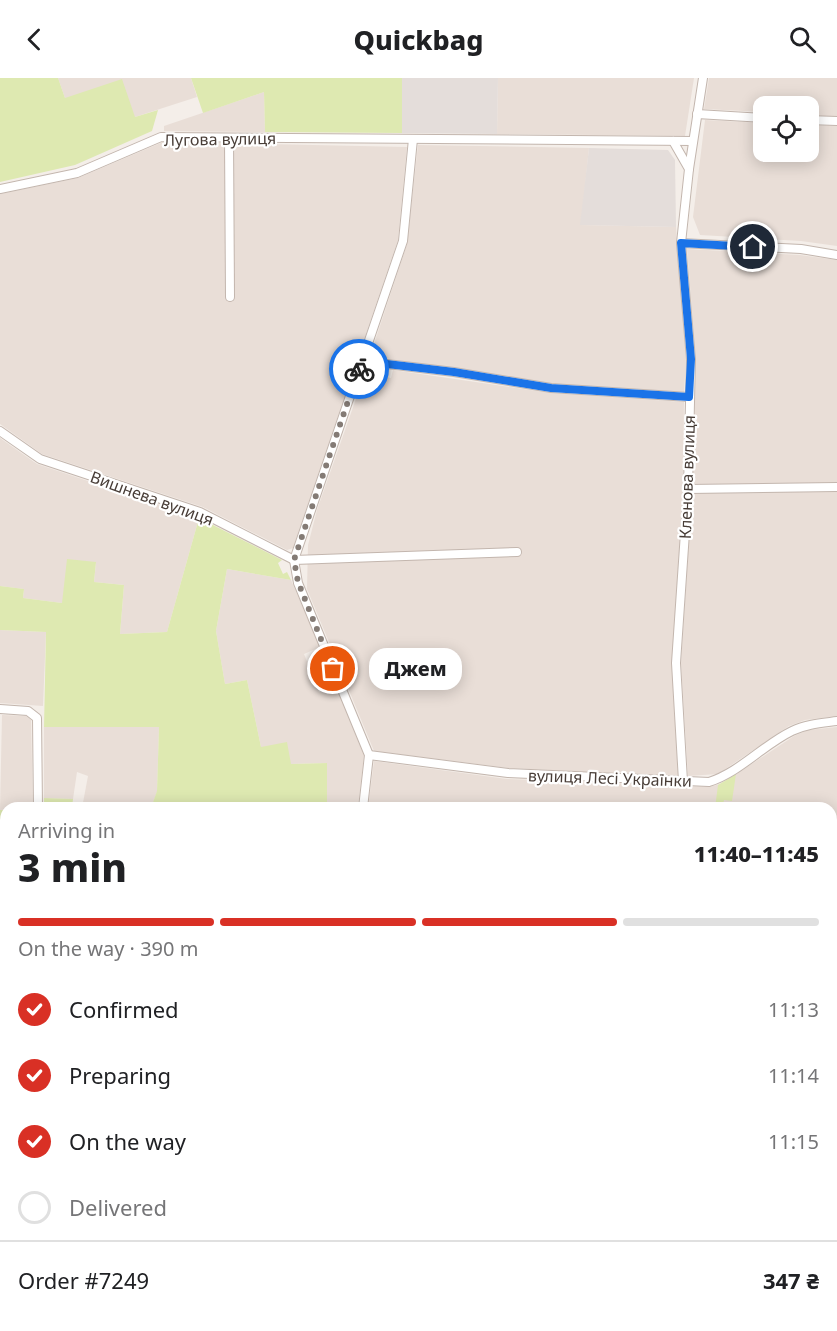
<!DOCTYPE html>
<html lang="en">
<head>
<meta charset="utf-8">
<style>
	body { margin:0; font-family:"Noto Sans",sans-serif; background:#f2f2f2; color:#202124; height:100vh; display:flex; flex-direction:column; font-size:22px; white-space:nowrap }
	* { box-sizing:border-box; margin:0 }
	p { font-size:20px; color:#757577 }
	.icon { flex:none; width:33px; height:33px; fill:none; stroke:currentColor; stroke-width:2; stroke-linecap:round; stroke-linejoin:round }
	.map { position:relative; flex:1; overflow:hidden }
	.panel { position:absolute; left:0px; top:724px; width:837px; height:530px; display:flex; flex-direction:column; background:#fff; border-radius:18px 18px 0 0; box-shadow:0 3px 15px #0003 }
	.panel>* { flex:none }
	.controls { position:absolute; left:753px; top:18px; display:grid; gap:12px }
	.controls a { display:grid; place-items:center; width:66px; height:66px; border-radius:12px; background:#fff; box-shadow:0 3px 15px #0003; font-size:30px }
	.pin { position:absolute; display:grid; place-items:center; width:51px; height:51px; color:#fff; margin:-26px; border:3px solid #fff; border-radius:50%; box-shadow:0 2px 6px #0007 }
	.courier { position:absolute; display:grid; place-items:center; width:60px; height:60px; margin:-30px; border:4px solid #1a73e8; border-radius:50%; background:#fff; color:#222; box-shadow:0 2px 8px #0007 }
	.bubble { position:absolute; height:42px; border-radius:18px; background:#fff; box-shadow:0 3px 15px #0003; font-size:20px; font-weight:800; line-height:42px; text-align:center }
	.overview em { font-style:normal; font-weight:800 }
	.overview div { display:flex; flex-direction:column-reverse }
	.overview { display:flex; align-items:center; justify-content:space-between; height:102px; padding:0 18px }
	h1 { font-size:39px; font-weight:800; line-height:45px }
	.bar { display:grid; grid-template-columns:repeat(4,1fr); gap:9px 6px; align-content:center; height:72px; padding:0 18px }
	.bar i { height:8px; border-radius:4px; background:#e0e0e0 }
	.bar .current { background:#d93025 }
	.bar p { grid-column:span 4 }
	.line { display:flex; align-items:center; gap:15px; padding:0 18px; border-top:2px solid #e0e0e0 }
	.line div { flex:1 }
	ol { padding:0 18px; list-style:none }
	li { display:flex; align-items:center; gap:18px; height:66px }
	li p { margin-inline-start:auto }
	li .icon { padding:6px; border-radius:50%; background:#d93025; color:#fff; stroke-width:4 }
	li:last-child { color:#757577 }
	li i { width:33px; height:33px; border:3px solid #e0e0e0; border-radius:50% }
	header { display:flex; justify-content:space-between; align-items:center; height:78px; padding:0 18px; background:#fff; font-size:27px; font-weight:800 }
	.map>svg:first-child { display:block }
</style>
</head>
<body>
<header><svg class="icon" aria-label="back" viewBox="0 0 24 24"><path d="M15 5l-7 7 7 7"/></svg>Quickbag<svg class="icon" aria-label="search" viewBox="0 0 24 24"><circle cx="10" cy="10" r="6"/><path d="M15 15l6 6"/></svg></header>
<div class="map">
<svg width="837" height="1253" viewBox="0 0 837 1253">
	<rect width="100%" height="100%" fill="#f4eee9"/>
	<!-- residential -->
	<g fill="#e9ded7">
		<path d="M 58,0 L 191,0 L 197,19 L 135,39 L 65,20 Z"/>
		<path d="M 498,0 L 694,0 L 685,58 L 497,56 Z"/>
		<path d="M 709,0 L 837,0 L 837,39 L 809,37 L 808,28 L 764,28 L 763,34 L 704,31 Z"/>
		<path d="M 264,14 L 265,54 L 164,53 L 164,48 Z"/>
		<path d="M 705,42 L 763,45 L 764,74 L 808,74 L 809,47 L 837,48 L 837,168 L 801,163 L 700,157 L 693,139 Z"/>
		<path d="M 163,64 L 407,69 L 398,162 L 293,470 L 287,472 L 203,429 L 42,376 L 0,346 L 0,116 L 78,100 Z"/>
		<path d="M 418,67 L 589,70 L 581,147 L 676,149 L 686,281 L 684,314 L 552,306 L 370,278 L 407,166 Z"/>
		<path d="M 687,171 L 800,177 L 837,182 L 837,405 L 693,407 L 696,281 Z"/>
		<path d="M 393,292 L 551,315 L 684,324 L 683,411 L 672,585 L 678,698 L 508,690 L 374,673 L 307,511 L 308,467 L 317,432 L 365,295 L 391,300 Z"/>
		<path d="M 0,360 L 37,386 L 199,440 L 167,554 L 120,556 L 124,507 L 94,504 L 96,485 L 62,525 L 23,520 L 24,511 L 0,508 Z"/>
		<path d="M 837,413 L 837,638 L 805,642 L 789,648 L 718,696 L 688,698 L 681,585 L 692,415 Z"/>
		<path d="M 227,491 L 291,502 L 320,569 L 304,576 L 319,614 L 336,608 L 364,677 L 358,730 L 327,730 L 326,685 L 291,686 L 261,669 L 247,602 L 225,606 L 216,553 Z"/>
		<path d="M 0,552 L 46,554 L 43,628 L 0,625 Z"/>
		<path d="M 2,637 L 26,638 L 31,642 L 33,730 L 0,732 Z"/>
		<path d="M 44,649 L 159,649 L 157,714 L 151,730 L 82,730 L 88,698 L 77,694 L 73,721 L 44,720 Z"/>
		<path d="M 837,649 L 837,977 L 831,976 L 831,730 L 368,730 L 374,683 L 507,701 L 710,709 L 723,705 L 794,658 L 808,652 Z"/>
		<path d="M 0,788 L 6,789 L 6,838 L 0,837 Z"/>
		<path d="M 0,849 L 6,850 L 6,976 L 0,1006 Z"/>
		<path d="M 831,989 L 837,991 L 837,1253 L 816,1248 L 831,1248 Z"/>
		<path d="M 0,1021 L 6,1023 L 6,1248 L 166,1248 L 164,1253 L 0,1253 Z"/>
		<path d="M 303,1248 L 446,1248 L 445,1253 L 301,1253 Z"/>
		<path d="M 461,1248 L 598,1248 L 596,1253 L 460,1253 Z"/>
		<path d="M 612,1248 L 741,1248 L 740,1253 L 610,1253 Z"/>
	</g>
	<!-- industrial -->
	<g fill="#e4ddda">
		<path d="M 402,0 L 498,0 L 497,56 L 402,55 Z"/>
		<path d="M 589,70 L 668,72 L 675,82 L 676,149 L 580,147 Z"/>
	</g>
	<!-- green -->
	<g fill="#dee9b1">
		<path d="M 0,0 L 58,0 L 65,20 L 122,1 L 135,39 L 158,32 L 152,53 L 75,87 L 0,104 Z"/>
		<path d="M 191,0 L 402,0 L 402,55 L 265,54 L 264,14 L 203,35 Z"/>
		<path d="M 199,440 L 282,482 L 278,485 L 283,496 L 287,494 L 291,502 L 227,491 L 216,553 L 225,606 L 247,602 L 261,669 L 287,664 L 291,686 L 327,685 L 327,730 L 151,730 L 157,713 L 159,649 L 44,649 L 46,554 L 0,552 L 0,508 L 24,511 L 23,520 L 62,525 L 67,481 L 96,484 L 94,504 L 124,507 L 120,556 L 167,554 Z"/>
		<path d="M 736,696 L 732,723 L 724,722 L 722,730 L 715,730 L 718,707 Z"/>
		<path d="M 44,720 L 73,721 L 72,730 L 44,730 Z"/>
		<path d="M 0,732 L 6,732 L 6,778 L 0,777 Z"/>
		<path d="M 831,815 L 837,815 L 837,918 L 831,916 Z"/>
		<path d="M 166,1248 L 285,1248 L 283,1253 L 164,1253 Z"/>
	</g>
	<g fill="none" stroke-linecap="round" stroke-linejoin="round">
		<!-- street casing -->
		<g stroke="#c3b6ae" stroke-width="10">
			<g id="street">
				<path d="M 697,36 L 764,40"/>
				<path d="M 808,42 L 837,43"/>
				<path d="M 229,60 L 230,219"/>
				<path d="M 673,63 L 689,91 L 681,165 L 691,281 L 688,411 L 676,585 L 683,703"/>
				<path d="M 689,91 L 703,0"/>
				<path d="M 0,111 L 77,95 L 161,59 L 693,63"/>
				<path d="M 681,165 L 801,171 L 837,177"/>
				<path d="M 362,283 L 454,294 L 551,310 L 689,319"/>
				<path d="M 0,353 L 40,381 L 200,434 L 294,482 L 517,474"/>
				<path d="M 688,411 L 837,409"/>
				<path d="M 0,631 L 28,633 L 37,640 L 38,730"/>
				<path d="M 369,677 L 508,695 L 709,704 C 740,694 763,667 792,653 C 806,646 822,645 837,643"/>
				<path d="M 363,730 L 369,677 L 298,505 L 294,482 L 403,163 L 413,61"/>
				<path d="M 0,842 L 6,843"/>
				<path d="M 831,981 L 837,982"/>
				<path d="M 0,1015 L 6,1017"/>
				<path d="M 800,1248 L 817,1253"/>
				<path d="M 296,1253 L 297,1248"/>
				<path d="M 452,1253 L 454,1248"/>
				<path d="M 600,1253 L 602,1248"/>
				<path d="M 753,1253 L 755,1248"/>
			</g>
		</g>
		<!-- street -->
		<use href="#street" stroke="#fff" stroke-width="8"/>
	</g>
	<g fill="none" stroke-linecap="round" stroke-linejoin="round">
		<!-- done -->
		<path stroke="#847b75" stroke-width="6" stroke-dasharray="0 10.8" d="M 333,591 L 298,504 L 294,482 L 359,291"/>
		<!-- route -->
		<path stroke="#1a73e8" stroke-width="8" d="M 359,291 L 362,283 L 454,294 L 551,310 L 689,319 L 691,281 L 681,165 L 753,169"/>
	</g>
	<g text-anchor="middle" stroke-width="4.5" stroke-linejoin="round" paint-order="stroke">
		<!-- street labels -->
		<g font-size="16" fill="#483d37" stroke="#fff">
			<text transform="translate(220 61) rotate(-1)" y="6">Лугова вулиця</text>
			<text transform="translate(687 399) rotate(-88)" y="6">Кленова вулиця</text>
			<text transform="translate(152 420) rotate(20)" y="6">Вишнева вулиця</text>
			<text transform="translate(610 700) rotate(2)" y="6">вулиця Лесі Українки</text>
		</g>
	</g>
</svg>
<div class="controls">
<a><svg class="icon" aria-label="locate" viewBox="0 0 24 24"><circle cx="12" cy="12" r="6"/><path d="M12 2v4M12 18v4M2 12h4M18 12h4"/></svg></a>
</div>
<div class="pin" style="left:333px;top:591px;background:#ea580c"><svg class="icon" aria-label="bag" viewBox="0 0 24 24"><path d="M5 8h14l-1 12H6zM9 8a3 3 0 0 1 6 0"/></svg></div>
<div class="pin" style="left:753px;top:169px;background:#1f2937"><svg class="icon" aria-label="home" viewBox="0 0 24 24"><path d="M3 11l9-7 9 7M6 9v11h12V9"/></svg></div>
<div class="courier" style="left:359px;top:291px"><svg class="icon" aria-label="bike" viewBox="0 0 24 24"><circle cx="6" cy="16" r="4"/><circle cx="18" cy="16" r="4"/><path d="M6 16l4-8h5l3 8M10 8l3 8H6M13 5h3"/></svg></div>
<div class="bubble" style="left:369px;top:570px;width:93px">Джем</div>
<section class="panel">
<div class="overview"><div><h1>3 min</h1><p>Arriving in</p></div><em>11:40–11:45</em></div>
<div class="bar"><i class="current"></i><i class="current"></i><i class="current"></i><i></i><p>On the way · 390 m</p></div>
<ol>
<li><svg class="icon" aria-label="check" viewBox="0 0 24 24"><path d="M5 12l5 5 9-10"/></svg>Confirmed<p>11:13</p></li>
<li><svg class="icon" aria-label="check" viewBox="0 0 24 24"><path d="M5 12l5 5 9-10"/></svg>Preparing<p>11:14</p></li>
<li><svg class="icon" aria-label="check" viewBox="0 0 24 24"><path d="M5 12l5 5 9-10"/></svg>On the way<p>11:15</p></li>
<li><i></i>Delivered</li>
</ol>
<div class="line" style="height:78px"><div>Order #7249</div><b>347 ₴</b></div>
</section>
</div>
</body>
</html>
